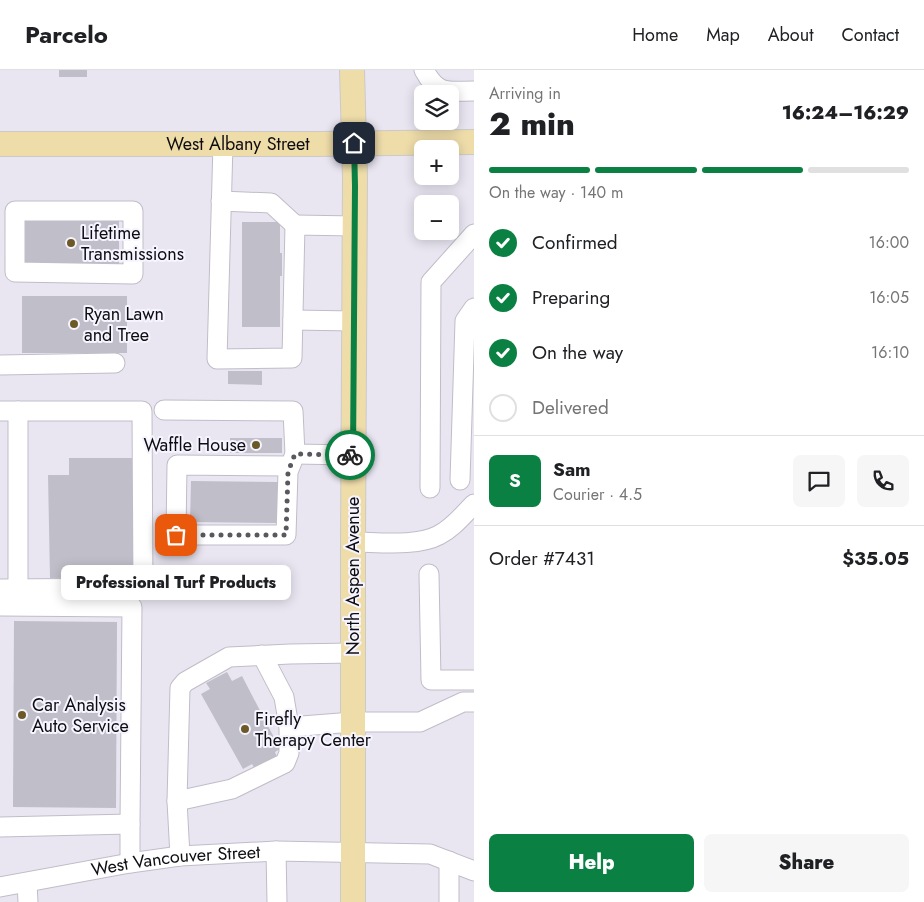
<!DOCTYPE html>
<html lang="en">
<head>
<meta charset="utf-8">
<style>
	body { margin:0; font-family:Jost,sans-serif; background:#f6f6f6; color:#202124; height:100vh; display:flex; flex-direction:column; font-size:19px; white-space:nowrap }
	* { box-sizing:border-box; margin:0 }
	p { font-size:16px; color:#757577 }
	.icon { flex:none; width:28px; height:28px; fill:none; stroke:currentColor; stroke-width:2; stroke-linecap:round; stroke-linejoin:round }
	.map { position:relative; flex:1; overflow:hidden }
	.side { display:flex; flex-direction:column; background:#fff; width:450px }
	.side>* { flex:none }
	.fabs { position:absolute; left:414px; top:15px; display:grid; gap:10px }
	.fabs a { display:grid; place-items:center; width:45px; height:45px; border-radius:8px; background:#fff; box-shadow:0 2px 12px #0003; font-size:25px }
	.pin { position:absolute; display:grid; place-items:center; width:42px; height:42px; color:#fff; margin:-21px; border-radius:10px; box-shadow:0 2px 8px #0006 }
	.courier { position:absolute; display:grid; place-items:center; width:50px; height:50px; margin:-25px; border:4px solid #0b8043; border-radius:50%; background:#fff; color:#222; box-shadow:0 1px 6px #0007 }
	.bubble { position:absolute; height:35px; border-radius:8px; background:#fff; box-shadow:0 2px 12px #0003; font-size:16px; font-weight:800; line-height:35px; text-align:center }
	.overview em { font-style:normal; font-weight:800 }
	.overview div { display:flex; flex-direction:column-reverse }
	.overview { display:flex; align-items:center; justify-content:space-between; height:85px; padding:0 15px }
	h1 { font-size:32px; font-weight:800; line-height:38px }
	.bar { display:grid; grid-template-columns:repeat(4,1fr); gap:8px 5px; align-content:center; height:60px; padding:0 15px }
	.bar i { height:6px; border-radius:4px; background:#e0e0e0 }
	.bar .on { background:#0b8043 }
	.bar p { grid-column:span 4 }
	.line { display:flex; align-items:center; gap:12px; padding:0 15px; border-top:1px solid #e0e0e0 }
	.line div { flex:1 }
	.round { display:grid; place-items:center; flex:none; width:52px; height:52px; border-radius:8px; background:#f6f6f6 }
	ol { padding:0 15px; list-style:none }
	li { display:flex; align-items:center; gap:15px; height:55px }
	li p { margin-inline-start:auto }
	li .icon { padding:5px; border-radius:50%; background:#0b8043; color:#fff; stroke-width:4 }
	li:last-child { color:#757577 }
	li i { width:28px; height:28px; border:2px solid #e0e0e0; border-radius:50% }
	.action { display:flex; gap:10px; margin-top:auto; padding:10px 15px }
	.action a { flex:1; height:58px; border-radius:8px; background:#0b8043; color:#fff; font-size:20px; font-weight:800; line-height:58px; text-align:center }
	.action a+a { background:#f6f6f6; color:#202124 }
	header { display:flex; align-items:center; gap:30px; box-sizing:border-box; height:70px; padding:0 25px; background:#fff; border-bottom:1px solid #e0e0e0 }
	header strong { font-size:24px }
	nav { display:flex; gap:28px; margin-inline-start:auto; font-size:18px }
	main { display:flex; flex:1; min-height:0 }
	.map>svg:first-child { display:block }
</style>
</head>
<body>
<header>
<strong>Parcelo</strong>
<nav><a>Home</a><a>Map</a><a>About</a><a>Contact</a></nav>
</header>
<main>
<div class="map">
<svg width="474" height="832" viewBox="0 0 474 832">
	<rect width="100%" height="100%" fill="#e9e6f2"/>
	<!-- building -->
	<g fill="#c0bec9">
		<rect x="59" y="0" width="28" height="7"/>
		<path d="M 23,151 L 119,151 L 119,195 L 23,194 Z"/>
		<path d="M 242,152 L 280,152 L 280,183 L 282,183 L 282,206 L 280,206 L 280,257 L 242,257 Z"/>
		<rect x="22" y="226" width="105" height="57"/>
		<path d="M 228,301 L 262,301 L 262,315 L 228,314 Z"/>
		<rect x="230" y="368" width="52" height="15"/>
		<path d="M 69,388 L 132,388 L 134,507 L 50,508 L 48,405 L 69,405 Z"/>
		<path d="M 191,411 L 278,412 L 278,453 L 190,452 Z"/>
		<path d="M 14,551 L 117,552 L 116,738 L 13,737 Z"/>
		<path d="M 227,602 L 232,611 L 242,606 L 280,679 L 275,682 L 277,687 L 255,699 L 252,694 L 243,699 L 201,624 L 210,619 L 206,613 Z"/>
	</g>
	<g fill="none" stroke-linecap="round" stroke-linejoin="round">
		<!-- minor casing -->
		<g stroke="#c0bdc8" stroke-width="21">
			<g id="minor">
				<path d="M 424,0 C 438,26 448,21 474,21"/>
				<path d="M 223,74 L 217,289 L 292,288 L 295,155 L 355,156"/>
				<path d="M 221,131 L 271,133 L 295,155"/>
				<path d="M 15,141 L 133,141 L 133,204 L 15,202 Z"/>
				<path d="M 293,250 L 354,251"/>
				<path d="M 0,295 L 115,293"/>
				<path d="M 164,340 L 293,341 L 295,384 L 353,385"/>
				<path d="M 0,341 L 142,341 L 143,518 L 0,519"/>
				<path d="M 18,341 L 18,519"/>
				<path d="M 290,396 L 177,395 L 176,465 L 286,465 L 288,402 L 295,384"/>
				<path d="M 460,410 L 465,251 L 474,238"/>
				<path d="M 430,418 L 431,212 L 474,164"/>
				<path d="M 353,472 C 377,472 417,477 439,465 C 453,458 463,445 474,434"/>
				<path d="M 429,504 L 431,610 L 474,610"/>
				<path d="M 0,536 L 132,537 L 130,754 L 0,757"/>
				<path d="M 289,657 L 353,652 L 420,652 L 463,632 L 474,632"/>
				<path d="M 177,731 L 232,719 L 285,693 L 289,683 L 289,657 L 284,627 L 262,585"/>
				<path d="M 130,754 L 130,793"/>
				<path d="M 276,781 L 277,832"/>
				<path d="M 180,786 L 177,731 L 180,618 L 185,612 L 229,587 L 290,584 L 353,583"/>
				<path d="M 449,791 L 449,832"/>
				<path d="M 27,813 L 28,832"/>
				<path id="s1" d="M 0,817 L 130,793 L 180,786 L 276,781 L 430,784 L 474,801"/>
			</g>
		</g>
		<!-- major casing -->
		<g stroke="#cacaca" stroke-width="26">
			<g id="major">
				<path d="M 352,0 L 355,107 L 353,472 L 353,832"/>
				<path id="s2" d="M 0,74 L 315,74 L 474,72"/>
			</g>
		</g>
		<!-- minor -->
		<use href="#minor" stroke="#fff" stroke-width="19"/>
		<!-- major -->
		<use href="#major" stroke="#eedca9" stroke-width="24"/>
	</g>
	<g fill="none" stroke-linecap="round" stroke-linejoin="round">
		<!-- done -->
		<path stroke="#5a585f" stroke-width="5" stroke-dasharray="0 9" d="M 176,465 L 286,465 L 288,402 L 295,384 L 350,385"/>
		<!-- route -->
		<path stroke="#0b8043" stroke-width="6" d="M 350,385 L 353,385 L 355,116 L 354,73"/>
	</g>
	<!-- markers -->
	<g fill="#6b5a28" stroke="#f6f4ff" stroke-width="2">
		<circle cx="71" cy="173" r="5"/>
		<circle cx="74" cy="254" r="5"/>
		<circle cx="256" cy="375" r="5"/>
		<circle cx="22" cy="645" r="5"/>
		<circle cx="245" cy="659" r="5"/>
	</g>
	<g text-anchor="middle" stroke-width="4" stroke-linejoin="round" paint-order="stroke">
		<!-- street labels -->
		<g font-size="18" fill="#0d0c10" stroke="#f6f4ff">
			<text dy="6" stroke="none"><textPath href="#s2" startOffset="238">West Albany Street</textPath></text>
			<text transform="translate(353 506) rotate(-90)" y="6">North Aspen Avenue</text>
			<text dy="6" stroke="none"><textPath href="#s1" startOffset="178">West Vancouver Street</textPath></text>
		</g>
		<!-- poi labels -->
		<g font-size="18" fill="#0d0c10" stroke="#f6f4ff" text-anchor="start">
			<text x="81" y="169">Lifetime<tspan x="81" dy="21">Transmissions</tspan></text>
			<text x="84" y="250">Ryan Lawn<tspan x="84" dy="21">and Tree</tspan></text>
			<text x="246" y="381" text-anchor="end">Waffle House</text>
			<text x="32" y="641">Car Analysis<tspan x="32" dy="21">Auto Service</tspan></text>
			<text x="255" y="655">Firefly<tspan x="255" dy="21">Therapy Center</tspan></text>
		</g>
	</g>
</svg>
<div class="fabs">
<a><svg class="icon" aria-label="layers" viewBox="0 0 24 24"><path d="M12 4l9 5-9 5-9-5zM3 14l9 5 9-5"/></svg></a>
<a>+</a>
<a>−</a>
</div>
<div class="pin" style="left:176px;top:465px;background:#ea580c"><svg class="icon" aria-label="bag" viewBox="0 0 24 24"><path d="M5 8h14l-1 12H6zM9 8a3 3 0 0 1 6 0"/></svg></div>
<div class="pin" style="left:354px;top:73px;background:#1f2937"><svg class="icon" aria-label="home" viewBox="0 0 24 24"><path d="M3 11l9-7 9 7M6 9v11h12V9"/></svg></div>
<div class="courier" style="left:350px;top:385px"><svg class="icon" aria-label="bike" viewBox="0 0 24 24"><circle cx="6" cy="16" r="4"/><circle cx="18" cy="16" r="4"/><path d="M6 16l4-8h5l3 8M10 8l3 8H6M13 5h3"/></svg></div>
<div class="bubble" style="left:61px;top:495px;width:230px">Professional Turf Products</div>
</div>
<section class="side">
<div class="overview"><div><h1>2 min</h1><p>Arriving in</p></div><em>16:24–16:29</em></div>
<div class="bar"><i class="on"></i><i class="on"></i><i class="on"></i><i></i><p>On the way · 140 m</p></div>
<ol>
<li><svg class="icon" aria-label="check" viewBox="0 0 24 24"><path d="M5 12l5 5 9-10"/></svg>Confirmed<p>16:00</p></li>
<li><svg class="icon" aria-label="check" viewBox="0 0 24 24"><path d="M5 12l5 5 9-10"/></svg>Preparing<p>16:05</p></li>
<li><svg class="icon" aria-label="check" viewBox="0 0 24 24"><path d="M5 12l5 5 9-10"/></svg>On the way<p>16:10</p></li>
<li><i></i>Delivered</li>
</ol>
<div class="line" style="height:90px"><b class="round" style="background:#0b8043;color:#fff">S</b><div><b>Sam</b><p>Courier · 4.5</p></div><a class="round"><svg class="icon" aria-label="chat" viewBox="0 0 24 24"><path d="M4 5h16v11H9l-5 4z"/></svg></a><a class="round"><svg class="icon" aria-label="phone" viewBox="0 0 24 24"><path d="M5 4h4l2 5-3 2q2 4 5 5l2-3 5 2v4C11 20 4 13 5 4z"/></svg></a></div>
<div class="line" style="height:65px"><div>Order #7431</div><b>$35.05</b></div>
<div class="action"><a>Help</a><a>Share</a></div>
</section>
</main>
</body>
</html>
